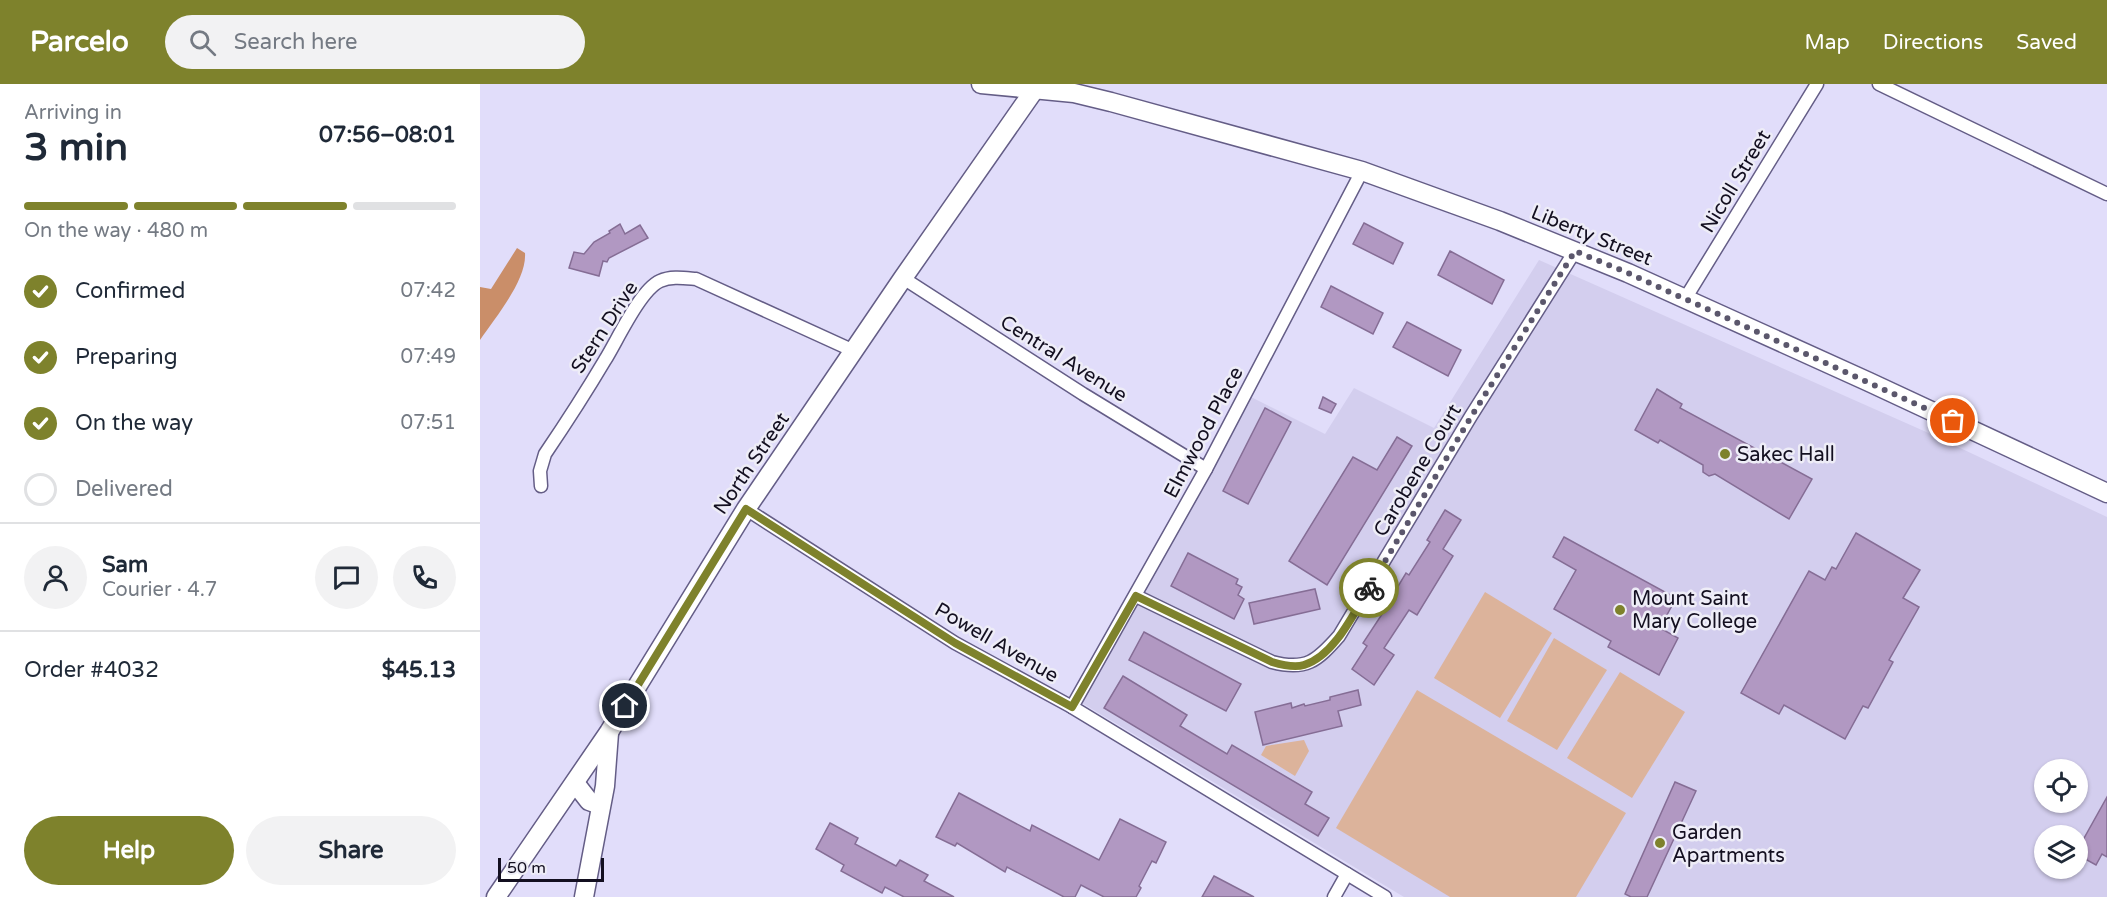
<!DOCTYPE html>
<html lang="en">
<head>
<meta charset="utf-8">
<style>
	body { margin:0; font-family:"Varela Round",sans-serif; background:#f2f2f3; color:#1f2937; height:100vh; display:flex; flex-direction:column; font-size:22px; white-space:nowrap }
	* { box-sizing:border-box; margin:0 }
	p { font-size:20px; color:#747a83 }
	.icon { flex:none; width:33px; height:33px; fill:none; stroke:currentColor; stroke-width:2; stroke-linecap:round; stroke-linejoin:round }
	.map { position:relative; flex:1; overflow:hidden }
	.details { display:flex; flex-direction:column; background:#fff; width:480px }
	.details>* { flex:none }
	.tools { position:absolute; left:1554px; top:675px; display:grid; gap:12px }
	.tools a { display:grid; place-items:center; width:54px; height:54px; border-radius:50%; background:#fff; box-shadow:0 2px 4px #0004; font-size:30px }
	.scale { position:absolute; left:18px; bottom:15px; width:106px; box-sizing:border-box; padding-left:6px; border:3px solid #130f20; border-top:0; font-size:16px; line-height:21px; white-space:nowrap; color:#130f20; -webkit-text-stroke:4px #eeedf7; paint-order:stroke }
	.pin { position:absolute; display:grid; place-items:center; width:51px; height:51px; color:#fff; margin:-26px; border:3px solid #fff; border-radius:50%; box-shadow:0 2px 6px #0007 }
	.courier { position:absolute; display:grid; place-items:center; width:60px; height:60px; margin:-30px; border:4px solid #7e822c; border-radius:50%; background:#fff; color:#222; box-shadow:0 2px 8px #0007 }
	.summary em { font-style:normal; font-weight:700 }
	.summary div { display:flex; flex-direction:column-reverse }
	.summary { display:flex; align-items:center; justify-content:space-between; height:102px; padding:0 24px }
	h1 { font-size:39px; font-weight:700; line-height:45px }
	.bar { display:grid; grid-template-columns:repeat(4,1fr); gap:9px 6px; align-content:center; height:72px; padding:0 24px }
	.bar i { height:8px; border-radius:4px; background:#e0e1e3 }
	.bar .selected { background:#7e822c }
	.bar p { grid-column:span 4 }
	.line { display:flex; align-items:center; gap:15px; padding:0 24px; border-top:2px solid #e0e1e3 }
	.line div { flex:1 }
	.round { display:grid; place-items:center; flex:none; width:63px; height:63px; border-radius:32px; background:#f2f2f3 }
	ol { padding:0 24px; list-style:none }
	li { display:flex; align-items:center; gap:18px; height:66px }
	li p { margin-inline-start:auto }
	li .icon { padding:6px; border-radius:50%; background:#7e822c; color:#fff; stroke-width:4 }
	li:last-child { color:#747a83 }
	li i { width:33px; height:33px; border:3px solid #e0e1e3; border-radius:50% }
	.cta { display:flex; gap:12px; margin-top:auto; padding:12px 24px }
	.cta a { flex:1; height:69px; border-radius:36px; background:#7e822c; color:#fff; font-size:24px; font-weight:700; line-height:69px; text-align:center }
	.cta a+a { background:#f2f2f3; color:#1f2937 }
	header { display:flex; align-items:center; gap:36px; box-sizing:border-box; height:84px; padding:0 30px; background:#7e822c; color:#fff }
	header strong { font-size:28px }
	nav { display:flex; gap:33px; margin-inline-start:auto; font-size:21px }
	.search { width:420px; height:54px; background:#f2f2f3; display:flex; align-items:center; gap:15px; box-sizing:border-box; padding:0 21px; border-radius:33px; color:#747a83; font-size:22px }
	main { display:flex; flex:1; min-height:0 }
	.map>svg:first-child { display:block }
</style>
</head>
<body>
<header>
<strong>Parcelo</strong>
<div class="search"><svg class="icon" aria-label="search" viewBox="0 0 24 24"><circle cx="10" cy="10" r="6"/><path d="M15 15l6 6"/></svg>Search here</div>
<nav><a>Map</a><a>Directions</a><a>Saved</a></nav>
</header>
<main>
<section class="details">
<div class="summary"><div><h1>3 min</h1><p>Arriving in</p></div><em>07:56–08:01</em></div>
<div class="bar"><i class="selected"></i><i class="selected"></i><i class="selected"></i><i></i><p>On the way · 480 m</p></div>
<ol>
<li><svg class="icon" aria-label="check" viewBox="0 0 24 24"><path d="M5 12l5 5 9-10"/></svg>Confirmed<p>07:42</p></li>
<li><svg class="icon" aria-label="check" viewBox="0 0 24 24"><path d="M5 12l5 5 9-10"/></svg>Preparing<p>07:49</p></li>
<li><svg class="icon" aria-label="check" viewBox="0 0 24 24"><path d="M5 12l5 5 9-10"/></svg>On the way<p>07:51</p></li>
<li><i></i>Delivered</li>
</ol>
<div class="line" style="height:108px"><a class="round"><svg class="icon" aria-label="person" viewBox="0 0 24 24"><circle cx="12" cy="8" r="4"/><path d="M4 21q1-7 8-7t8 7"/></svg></a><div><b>Sam</b><p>Courier · 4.7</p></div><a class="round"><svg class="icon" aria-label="chat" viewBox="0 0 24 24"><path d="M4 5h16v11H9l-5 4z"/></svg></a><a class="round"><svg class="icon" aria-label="phone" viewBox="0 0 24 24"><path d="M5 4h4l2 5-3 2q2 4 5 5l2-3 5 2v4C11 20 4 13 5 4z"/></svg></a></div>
<div class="line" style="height:78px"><div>Order #4032</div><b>$45.13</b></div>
<div class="cta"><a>Help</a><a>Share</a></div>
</section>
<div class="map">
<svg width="1627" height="813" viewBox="0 0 1627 813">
	<rect width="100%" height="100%" fill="#e1ddfa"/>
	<!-- built -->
	<path fill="#d3ceee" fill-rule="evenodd" d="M 1059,176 L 1444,347 L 1627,433 L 1627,813 L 924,813 L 602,619 L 771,313 L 845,350 L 874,304 L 954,344 ZM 1564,686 L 1598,686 L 1598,718 L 1564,718 ZM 1564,752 L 1598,752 L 1598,784 L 1564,784 Z"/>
	<!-- green -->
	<g fill="#dcb39b">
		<path d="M 1005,508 L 1072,549 L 1020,634 L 954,594 Z"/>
		<path d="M 1074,554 L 1127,586 L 1077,666 L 1027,637 Z"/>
		<path d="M 1140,588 L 1205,628 L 1152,714 L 1087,674 Z"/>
		<path d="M 937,606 L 1146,729 L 1096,813 L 970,813 L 856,744 Z"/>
		<path d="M 824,656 L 829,667 L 815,692 L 781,671 L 786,662 Z"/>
	</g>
	<!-- forest -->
	<path fill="#ca8e69" d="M 37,164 L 45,169 C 47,196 15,234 0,256 L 0,203 L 11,205 Z"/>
	<!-- building -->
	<g fill="#b198c2" stroke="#856d95" stroke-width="1.5">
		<path d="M 884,139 L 923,159 L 913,180 L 873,160 Z"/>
		<path d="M 140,140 L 145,150 L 160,141 L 168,154 L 129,174 L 127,178 L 123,177 L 119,192 L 89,184 L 94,168 L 104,170 L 114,158 L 130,149 L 129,147 Z"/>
		<path d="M 970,167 L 1024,196 L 1012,220 L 958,191 Z"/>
		<path d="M 851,202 L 903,229 L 893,250 L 841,223 Z"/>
		<path d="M 927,238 L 981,266 L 968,292 L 913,263 Z"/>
		<path d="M 1177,305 L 1202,320 L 1200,324 L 1332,395 L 1309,435 L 1235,390 L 1229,392 L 1223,388 L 1223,381 L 1180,356 L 1178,359 L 1155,346 Z"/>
		<path d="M 843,313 L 856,320 L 851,329 L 839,324 Z"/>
		<path d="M 785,324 L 811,338 L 768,420 L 743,407 Z"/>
		<path d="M 917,353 L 932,362 L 847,501 L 809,477 L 873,373 L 897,386 Z"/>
		<path d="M 965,426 L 981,436 L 963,465 L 973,472 L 937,531 L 929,526 L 904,564 L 914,571 L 894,601 L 872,585 L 887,562 L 883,559 L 912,515 L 911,514 L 926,489 L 929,491 L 950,458 L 947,456 Z"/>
		<path d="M 1376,449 L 1440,486 L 1423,514 L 1439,523 L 1409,576 L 1413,578 L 1388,624 L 1383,622 L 1365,655 L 1304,621 L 1299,630 L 1261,609 L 1329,487 L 1345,496 L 1352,483 L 1356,485 Z"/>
		<path d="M 1084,453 L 1196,514 L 1180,544 L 1198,554 L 1179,591 L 1128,563 L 1131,557 L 1074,525 L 1096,486 L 1073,473 Z"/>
		<path d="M 708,469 L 758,495 L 756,500 L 762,503 L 758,511 L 764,515 L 754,535 L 691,502 Z"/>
		<path d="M 835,505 L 840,525 L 774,540 L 769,519 Z"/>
		<path d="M 664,548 L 761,600 L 746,627 L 649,576 Z"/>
		<path d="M 643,592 L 707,631 L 700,642 L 747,670 L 752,661 L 832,708 L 825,720 L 849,734 L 838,752 L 624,624 Z"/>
		<path d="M 878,606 L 881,621 L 858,627 L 862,642 L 783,661 L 775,628 L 811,619 L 812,624 L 824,620 L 825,622 L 850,616 L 850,613 Z"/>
		<path d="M 1195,698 L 1216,707 L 1167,813 L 1151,813 L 1145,810 Z"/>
		<path d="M 479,709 L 550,747 L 552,741 L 619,776 L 640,735 L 686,758 L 676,779 L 672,777 L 659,802 L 661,804 L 656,813 L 624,813 L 601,801 L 595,813 L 584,813 L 527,783 L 525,788 L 477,759 L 475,762 L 456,753 Z"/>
		<path d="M 1627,713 L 1627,773 L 1622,770 L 1616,781 L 1598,771 L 1598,765 Z"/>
		<path d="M 350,739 L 378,754 L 375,760 L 416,782 L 420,776 L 448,791 L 444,797 L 474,813 L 424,813 L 405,803 L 402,809 L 361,787 L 364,781 L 336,765 Z"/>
		<path d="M 734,792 L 774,813 L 722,813 Z"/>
	</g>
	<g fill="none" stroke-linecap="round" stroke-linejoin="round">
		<!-- street casing -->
		<g stroke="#645d86" stroke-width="15">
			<g id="street">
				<path d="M 1399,0 L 1627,110"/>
				<path d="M 423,194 L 603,310 L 726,385"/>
				<path d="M 1205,215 L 1337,0"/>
				<path d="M 61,402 L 60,387 L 65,370 C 86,339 106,308 125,276 C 137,257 160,206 180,197 C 191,192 204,194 216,195 L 374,267"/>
				<path d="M 266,425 L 475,559 L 592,623 L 905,813"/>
				<path d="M 656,512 L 792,578 C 826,587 837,577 859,552 L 991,332 L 1095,167"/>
				<path d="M 592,623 L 726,385 L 882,87"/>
				<path d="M 854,813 L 867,790"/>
			</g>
		</g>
		<!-- secondary casing -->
		<g stroke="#645d86" stroke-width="21">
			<g id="secondary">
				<path d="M 501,0 L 594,9 L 631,18 L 882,87 L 1020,137 L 1148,189 L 1389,298 L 1627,409"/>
				<path d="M 95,699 L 109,717 L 120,721"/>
				<path d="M 16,813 L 129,648 L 266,425 L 423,194 L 555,5 L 562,0"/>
				<path d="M 104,813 L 125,702 L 129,649"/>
			</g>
		</g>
		<!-- street -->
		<use href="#street" stroke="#fff" stroke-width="12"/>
		<!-- secondary -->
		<use href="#secondary" stroke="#fff" stroke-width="18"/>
	</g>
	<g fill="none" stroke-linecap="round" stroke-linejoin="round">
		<!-- done -->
		<path stroke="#5b576c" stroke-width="6" stroke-dasharray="0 10.8" d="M 889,504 L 991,333 L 1095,167 L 1148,189 L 1473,337"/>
		<!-- route -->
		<path stroke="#7e822c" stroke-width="8" d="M 145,622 L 266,425 L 475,559 L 592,623 L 656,512 L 792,578 C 802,581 814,584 824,581 C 854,572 874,529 889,504"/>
	</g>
	<!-- markers -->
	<g fill="#7e822c" stroke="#eeedf7" stroke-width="2">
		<circle cx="1245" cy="370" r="6"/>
		<circle cx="1140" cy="526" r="6"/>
		<circle cx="1180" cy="759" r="6"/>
	</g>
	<g text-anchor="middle" stroke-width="5" stroke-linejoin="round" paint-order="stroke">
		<!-- street labels -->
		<g font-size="20" fill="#130f20" stroke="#eeedf7">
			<text transform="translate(1255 97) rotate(-59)" y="7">Nicoll Street</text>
			<text transform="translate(1112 151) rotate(22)" y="7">Liberty Street</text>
			<text transform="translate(124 243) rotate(-57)" y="7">Stern Drive</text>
			<text transform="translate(584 274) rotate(32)" y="7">Central Avenue</text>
			<text transform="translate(723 348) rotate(-62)" y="7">Elmwood Place</text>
			<text transform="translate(271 379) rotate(-56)" y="7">North Street</text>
			<text transform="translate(937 386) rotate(-59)" y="7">Carobene Court</text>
			<text transform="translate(517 558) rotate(30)" y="7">Powell Avenue</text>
		</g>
		<!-- poi labels -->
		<g font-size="20" fill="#130f20" stroke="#eeedf7" text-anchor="start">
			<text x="1257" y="377">Sakec Hall</text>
			<text x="1152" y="521">Mount Saint<tspan x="1152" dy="23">Mary College</tspan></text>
			<text x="1192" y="755">Garden<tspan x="1192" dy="23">Apartments</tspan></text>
		</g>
	</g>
</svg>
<div class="tools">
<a><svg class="icon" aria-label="locate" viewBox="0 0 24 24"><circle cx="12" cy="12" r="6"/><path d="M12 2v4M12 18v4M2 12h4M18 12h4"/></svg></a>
<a><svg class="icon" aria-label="layers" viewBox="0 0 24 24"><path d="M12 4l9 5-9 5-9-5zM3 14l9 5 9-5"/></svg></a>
</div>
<div class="scale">50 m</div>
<div class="pin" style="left:1473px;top:337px;background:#ea580c"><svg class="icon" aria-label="bag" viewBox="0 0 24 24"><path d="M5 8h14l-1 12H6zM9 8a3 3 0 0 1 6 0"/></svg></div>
<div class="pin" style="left:145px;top:622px;background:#1f2937"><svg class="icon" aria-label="home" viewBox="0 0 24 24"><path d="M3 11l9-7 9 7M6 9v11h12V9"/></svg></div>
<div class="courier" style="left:889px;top:504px"><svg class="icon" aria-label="bike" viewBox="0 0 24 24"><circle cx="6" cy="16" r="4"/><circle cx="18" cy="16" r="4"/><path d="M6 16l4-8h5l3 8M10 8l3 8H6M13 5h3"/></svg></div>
</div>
</main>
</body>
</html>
